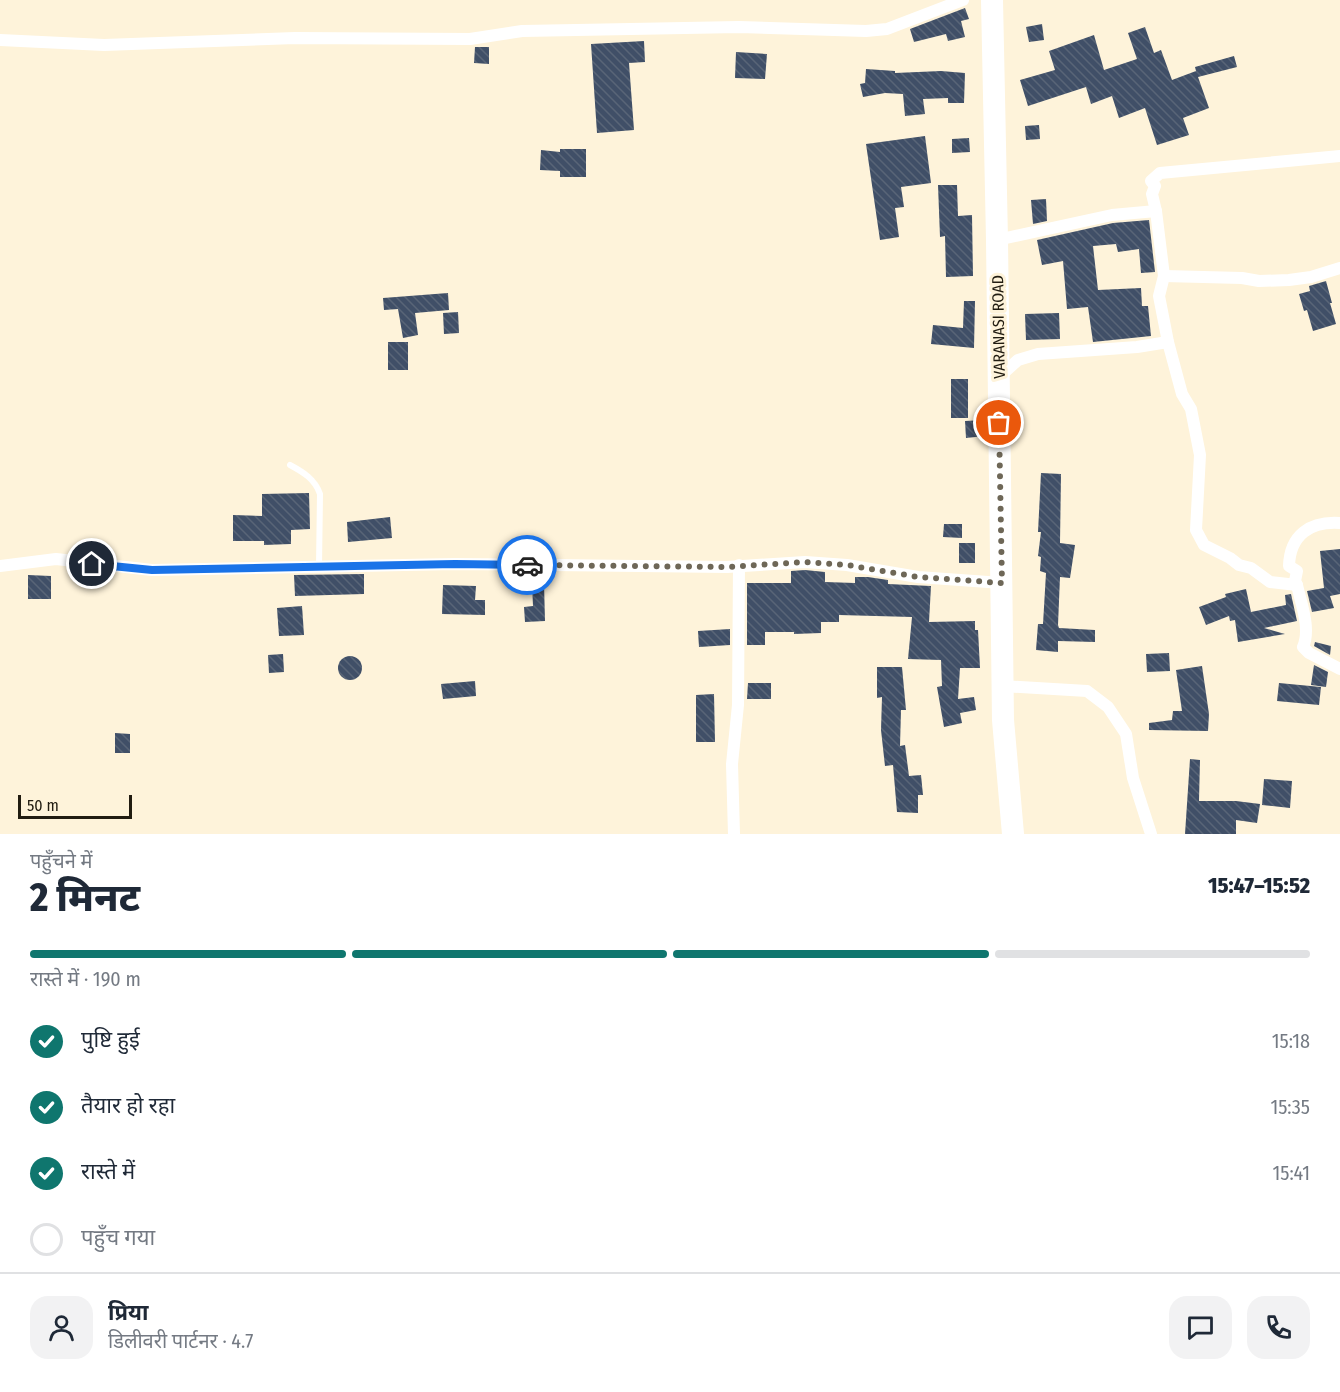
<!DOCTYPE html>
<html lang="hi">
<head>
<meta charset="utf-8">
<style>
	body { margin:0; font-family:"Fira Sans Condensed","Noto Sans Devanagari",sans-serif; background:#f2f2f3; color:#1f2937; height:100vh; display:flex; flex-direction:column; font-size:22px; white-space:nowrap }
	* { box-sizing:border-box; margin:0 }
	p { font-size:20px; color:#747a83 }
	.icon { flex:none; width:33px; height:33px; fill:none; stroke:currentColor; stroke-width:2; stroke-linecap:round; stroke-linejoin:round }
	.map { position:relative; height:834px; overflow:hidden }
	.sheet { display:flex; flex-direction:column; background:#fff; flex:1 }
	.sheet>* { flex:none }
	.scale { position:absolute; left:18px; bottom:15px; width:114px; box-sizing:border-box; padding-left:6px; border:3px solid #211c11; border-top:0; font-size:16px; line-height:21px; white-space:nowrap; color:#211c11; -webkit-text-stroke:4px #fef3da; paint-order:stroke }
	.pin { position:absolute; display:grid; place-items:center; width:51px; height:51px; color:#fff; margin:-26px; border:3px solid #fff; border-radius:50%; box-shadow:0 2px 6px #0007 }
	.courier { position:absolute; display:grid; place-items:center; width:60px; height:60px; margin:-30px; border:4px solid #1a73e8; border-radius:50%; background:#fff; color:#222; box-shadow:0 2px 8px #0007 }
	.summary em { font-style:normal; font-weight:800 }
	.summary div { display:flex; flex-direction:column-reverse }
	.summary { display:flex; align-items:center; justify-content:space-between; height:102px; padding:0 30px }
	h1 { font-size:39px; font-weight:800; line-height:45px }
	.bar { display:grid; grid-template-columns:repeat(4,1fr); gap:9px 6px; align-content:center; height:72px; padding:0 30px }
	.bar i { height:8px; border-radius:4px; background:#e0e1e3 }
	.bar .active { background:#0f766e }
	.bar p { grid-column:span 4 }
	.line { display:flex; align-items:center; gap:15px; padding:0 30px; border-top:2px solid #e0e1e3 }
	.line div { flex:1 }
	.round { display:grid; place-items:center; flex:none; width:63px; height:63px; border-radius:18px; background:#f2f2f3 }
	ol { padding:0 30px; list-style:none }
	li { display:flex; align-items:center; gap:18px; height:66px }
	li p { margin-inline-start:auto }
	li .icon { padding:6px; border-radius:50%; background:#0f766e; color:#fff; stroke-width:4 }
	li:last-child { color:#747a83 }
	li i { width:33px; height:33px; border:3px solid #e0e1e3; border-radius:50% }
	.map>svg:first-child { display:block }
</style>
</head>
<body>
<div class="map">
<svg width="1340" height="834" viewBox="0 0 1340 834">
	<defs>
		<pattern id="building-back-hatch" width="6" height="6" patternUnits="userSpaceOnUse" patternTransform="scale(1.5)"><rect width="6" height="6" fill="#404f67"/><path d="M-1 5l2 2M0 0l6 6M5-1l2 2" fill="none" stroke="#596577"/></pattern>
	</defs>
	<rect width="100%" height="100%" fill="#fef3da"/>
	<!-- building -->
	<g fill="url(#building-back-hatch)">
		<path d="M 965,8 L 969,19 L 961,21 L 965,37 L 948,41 L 946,34 L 914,42 L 910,29 Z"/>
		<path d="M 1042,24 L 1044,40 L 1029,42 L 1026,27 Z"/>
		<path d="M 1145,27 L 1154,53 L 1161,50 L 1172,80 L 1196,71 L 1197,75 L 1195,67 L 1234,56 L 1237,67 L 1198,77 L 1209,108 L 1183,118 L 1189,135 L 1157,145 L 1145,108 L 1119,118 L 1112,96 L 1091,104 L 1086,87 L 1028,106 L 1020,80 L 1055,70 L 1049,51 L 1094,35 L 1104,70 L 1137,59 L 1128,33 Z"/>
		<path d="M 644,41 L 645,62 L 629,63 L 634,130 L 597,133 L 591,44 Z"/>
		<path d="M 475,47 L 489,47 L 489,64 L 474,63 Z"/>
		<path d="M 736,52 L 767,54 L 765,79 L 735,78 Z"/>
		<path d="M 866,69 L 895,71 L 895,73 L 941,71 L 965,73 L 964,103 L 948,103 L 948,98 L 923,99 L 925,114 L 905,116 L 903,94 L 885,93 L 863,97 L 860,84 L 865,83 Z"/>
		<path d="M 1039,125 L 1040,139 L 1026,140 L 1025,126 Z"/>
		<path d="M 925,136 L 931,183 L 901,187 L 904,207 L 895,208 L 899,237 L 880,240 L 866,144 Z"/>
		<path d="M 969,138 L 970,152 L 952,153 L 952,139 Z"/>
		<path d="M 560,149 L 586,149 L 586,177 L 560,177 L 560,171 L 540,170 L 541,150 L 560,152 Z"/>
		<path d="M 938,185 L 957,185 L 958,216 L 972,215 L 973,276 L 946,277 L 945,236 L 940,237 Z"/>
		<path d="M 1046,199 L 1047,221 L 1033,224 L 1031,200 Z"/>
		<path d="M 1149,220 L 1155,272 L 1141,273 L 1139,249 L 1118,252 L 1116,244 L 1093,246 L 1098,290 L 1141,288 L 1142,306 L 1148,306 L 1151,336 L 1093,342 L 1088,307 L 1067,309 L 1063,261 L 1042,265 L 1037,240 L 1113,223 Z"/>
		<path d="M 1326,281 L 1332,303 L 1330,303 L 1336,324 L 1313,331 L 1307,310 L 1304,311 L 1299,294 L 1310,291 L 1309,286 Z"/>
		<path d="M 448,293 L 449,310 L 415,313 L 418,335 L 403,338 L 398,309 L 384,310 L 383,298 Z"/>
		<path d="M 964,301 L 975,301 L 974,348 L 931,344 L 933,325 L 963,328 Z"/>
		<path d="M 458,312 L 459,333 L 444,334 L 443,313 Z"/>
		<path d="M 1059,313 L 1060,339 L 1026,340 L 1025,314 Z"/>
		<rect x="388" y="342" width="20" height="28"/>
		<rect x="951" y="379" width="17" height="39"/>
		<path d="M 984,420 L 985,436 L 966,438 L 965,421 Z"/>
		<path d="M 1041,473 L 1061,474 L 1060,543 L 1075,545 L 1070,578 L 1060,577 L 1058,625 L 1059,628 L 1095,630 L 1095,642 L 1058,641 L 1058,652 L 1036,650 L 1038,624 L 1043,624 L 1046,573 L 1040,571 L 1041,557 L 1038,556 L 1041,532 L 1038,532 Z"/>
		<path d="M 309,493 L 310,529 L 291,530 L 291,544 L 264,545 L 264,541 L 233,541 L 233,515 L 262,516 L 262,494 Z"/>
		<path d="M 390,517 L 392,538 L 348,542 L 347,522 Z"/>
		<path d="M 944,524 L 962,524 L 962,538 L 943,537 Z"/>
		<rect x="959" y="543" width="16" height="20"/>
		<path d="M 1340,549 L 1340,594 L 1330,596 L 1334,608 L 1312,612 L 1307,591 L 1324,588 L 1320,551 Z"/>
		<path d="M 805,570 L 825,572 L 825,582 L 855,583 L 855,577 L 868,577 L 888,580 L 888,584 L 931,586 L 929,622 L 975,621 L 975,630 L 978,630 L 980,668 L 960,668 L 958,699 L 974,697 L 976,710 L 960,713 L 962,723 L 944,727 L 937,687 L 942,686 L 941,660 L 908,659 L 912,617 L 839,615 L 839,622 L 821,622 L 821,633 L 794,634 L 794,632 L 765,632 L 765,645 L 747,645 L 747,583 L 791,583 L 791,571 Z"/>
		<path d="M 364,574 L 364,594 L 295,596 L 294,575 Z"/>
		<path d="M 28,575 L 51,576 L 51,599 L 28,599 Z"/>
		<path d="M 544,583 L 545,621 L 525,622 L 524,607 L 533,606 L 532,584 Z"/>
		<path d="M 443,585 L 476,586 L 475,600 L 485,600 L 485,615 L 442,614 Z"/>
		<path d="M 1246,589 L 1251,612 L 1286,605 L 1285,595 L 1291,594 L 1297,621 L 1264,628 L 1285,634 L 1238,642 L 1235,620 L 1230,621 L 1229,616 L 1206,625 L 1199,607 L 1226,597 L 1225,594 Z"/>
		<path d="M 302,606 L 304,635 L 279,636 L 277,608 Z"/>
		<path d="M 730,629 L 730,645 L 699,647 L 698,631 Z"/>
		<path d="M 1315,642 L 1331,646 L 1330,655 L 1314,646 Z"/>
		<path d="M 1169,653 L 1170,671 L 1147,672 L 1146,654 Z"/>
		<path d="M 283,654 L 284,672 L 269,673 L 268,655 Z"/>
		<circle cx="350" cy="668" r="12"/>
		<path d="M 1314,665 L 1328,672 L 1326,687 L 1311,685 Z"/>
		<path d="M 1202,666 L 1209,714 L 1208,731 L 1149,730 L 1149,723 L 1172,720 L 1173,711 L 1182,711 L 1176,670 Z"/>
		<path d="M 877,667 L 902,667 L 906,710 L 901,710 L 900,746 L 905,745 L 909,776 L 921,775 L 923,795 L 918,795 L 918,813 L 897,812 L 893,765 L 885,766 L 881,730 L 882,697 L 877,698 Z"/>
		<path d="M 475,681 L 476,696 L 443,699 L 441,684 Z"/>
		<path d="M 748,683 L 771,683 L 771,699 L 747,699 Z"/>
		<path d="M 1279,683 L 1321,687 L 1319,705 L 1277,701 Z"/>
		<path d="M 714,694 L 715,742 L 696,742 L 696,695 Z"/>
		<path d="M 115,733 L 130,734 L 130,753 L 115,753 Z"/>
		<path d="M 1190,759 L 1200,760 L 1199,801 L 1236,801 L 1260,804 L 1257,823 L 1236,820 L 1236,834 L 1185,834 Z"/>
		<path d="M 1264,779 L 1292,781 L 1290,808 L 1262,805 Z"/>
	</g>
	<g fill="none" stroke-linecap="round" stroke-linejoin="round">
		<!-- lane -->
		<path stroke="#fff" stroke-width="6" d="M 290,465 C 303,472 315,479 320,494 L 319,567"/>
		<!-- street -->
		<g stroke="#fff" stroke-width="12">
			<path d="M 0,40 L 104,45 L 295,38 L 470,39 L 522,31 L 739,27 L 866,31 L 887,29 L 963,0"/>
			<path d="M 1340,156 L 1160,173 L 1151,181 L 1155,186 L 1152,194 L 1156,211 L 1164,276 L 1159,296 L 1168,342 L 1182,394 L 1191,409 L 1200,455 L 1196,530 L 1204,545 L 1230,558 L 1239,565 L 1251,568 L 1270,582 L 1297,585 L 1295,581 L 1297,571 L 1289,566 C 1290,535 1310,521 1340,523"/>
			<path d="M 997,240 L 1112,215 L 1156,211"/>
			<path d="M 1164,276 L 1242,278 L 1259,281 L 1289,280 L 1311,277 L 1340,268"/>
			<path d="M 999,377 L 1018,360 L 1038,354 L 1137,347 L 1168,342"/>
			<path d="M 0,566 L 56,559 L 152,570 L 455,564 L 727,567 L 805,562 L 847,565 L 918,577 L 1002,583"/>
			<path d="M 1297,585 C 1301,603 1311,629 1303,647 L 1309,653 L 1340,669"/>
			<path d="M 1003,686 L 1087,691 L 1108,707 L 1126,734 L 1133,778 L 1151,834"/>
			<path d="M 734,834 L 732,764 L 738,705 L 739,565"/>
		</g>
		<!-- highway -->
		<path stroke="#fff" stroke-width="22" d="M 992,0 L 997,240 L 1003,720 L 1013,834"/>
	</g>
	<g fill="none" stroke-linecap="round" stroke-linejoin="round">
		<!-- done -->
		<path stroke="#6e6757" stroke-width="6" stroke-dasharray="0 10.8" d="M 527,565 L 727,567 L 805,562 L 847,565 L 918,577 L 1002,583 L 999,423"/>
		<!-- route -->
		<path stroke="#1a73e8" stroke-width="8" d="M 92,564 L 152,570 L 455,564 L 527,565"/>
	</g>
	<g text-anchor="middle" stroke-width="6" stroke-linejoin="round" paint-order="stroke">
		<!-- street labels -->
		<g font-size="16" fill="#211c11" stroke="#fef3da">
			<text transform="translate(998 327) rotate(-91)" y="6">VARANASI ROAD</text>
		</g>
	</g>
</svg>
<div class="scale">50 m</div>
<div class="pin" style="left:999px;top:423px;background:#ea580c"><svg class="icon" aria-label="bag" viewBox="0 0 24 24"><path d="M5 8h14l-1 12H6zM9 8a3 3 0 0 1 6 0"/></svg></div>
<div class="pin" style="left:92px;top:564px;background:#1f2937"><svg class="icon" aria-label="home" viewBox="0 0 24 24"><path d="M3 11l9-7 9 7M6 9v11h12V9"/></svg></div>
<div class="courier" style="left:527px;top:565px"><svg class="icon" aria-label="car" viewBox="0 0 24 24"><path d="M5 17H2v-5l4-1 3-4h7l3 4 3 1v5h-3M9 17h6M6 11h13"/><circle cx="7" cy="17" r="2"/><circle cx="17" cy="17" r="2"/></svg></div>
</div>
<section class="sheet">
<div class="summary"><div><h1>2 मिनट</h1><p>पहुँचने में</p></div><em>15:47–15:52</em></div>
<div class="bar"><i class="active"></i><i class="active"></i><i class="active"></i><i></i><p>रास्ते में · 190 m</p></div>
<ol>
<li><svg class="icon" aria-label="check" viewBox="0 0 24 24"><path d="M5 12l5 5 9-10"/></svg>पुष्टि हुई<p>15:18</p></li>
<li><svg class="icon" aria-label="check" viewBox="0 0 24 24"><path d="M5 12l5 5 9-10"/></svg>तैयार हो रहा<p>15:35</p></li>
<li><svg class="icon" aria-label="check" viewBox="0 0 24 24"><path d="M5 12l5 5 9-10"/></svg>रास्ते में<p>15:41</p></li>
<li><i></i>पहुँच गया</li>
</ol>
<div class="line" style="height:108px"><a class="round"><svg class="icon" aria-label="person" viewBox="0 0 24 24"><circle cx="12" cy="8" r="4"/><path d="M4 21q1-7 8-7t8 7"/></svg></a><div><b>प्रिया</b><p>डिलीवरी पार्टनर · 4.7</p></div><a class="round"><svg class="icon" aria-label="chat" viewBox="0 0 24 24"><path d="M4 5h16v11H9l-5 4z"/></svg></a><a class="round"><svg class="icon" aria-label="phone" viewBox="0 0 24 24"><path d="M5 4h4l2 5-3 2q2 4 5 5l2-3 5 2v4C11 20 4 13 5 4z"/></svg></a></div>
</section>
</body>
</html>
